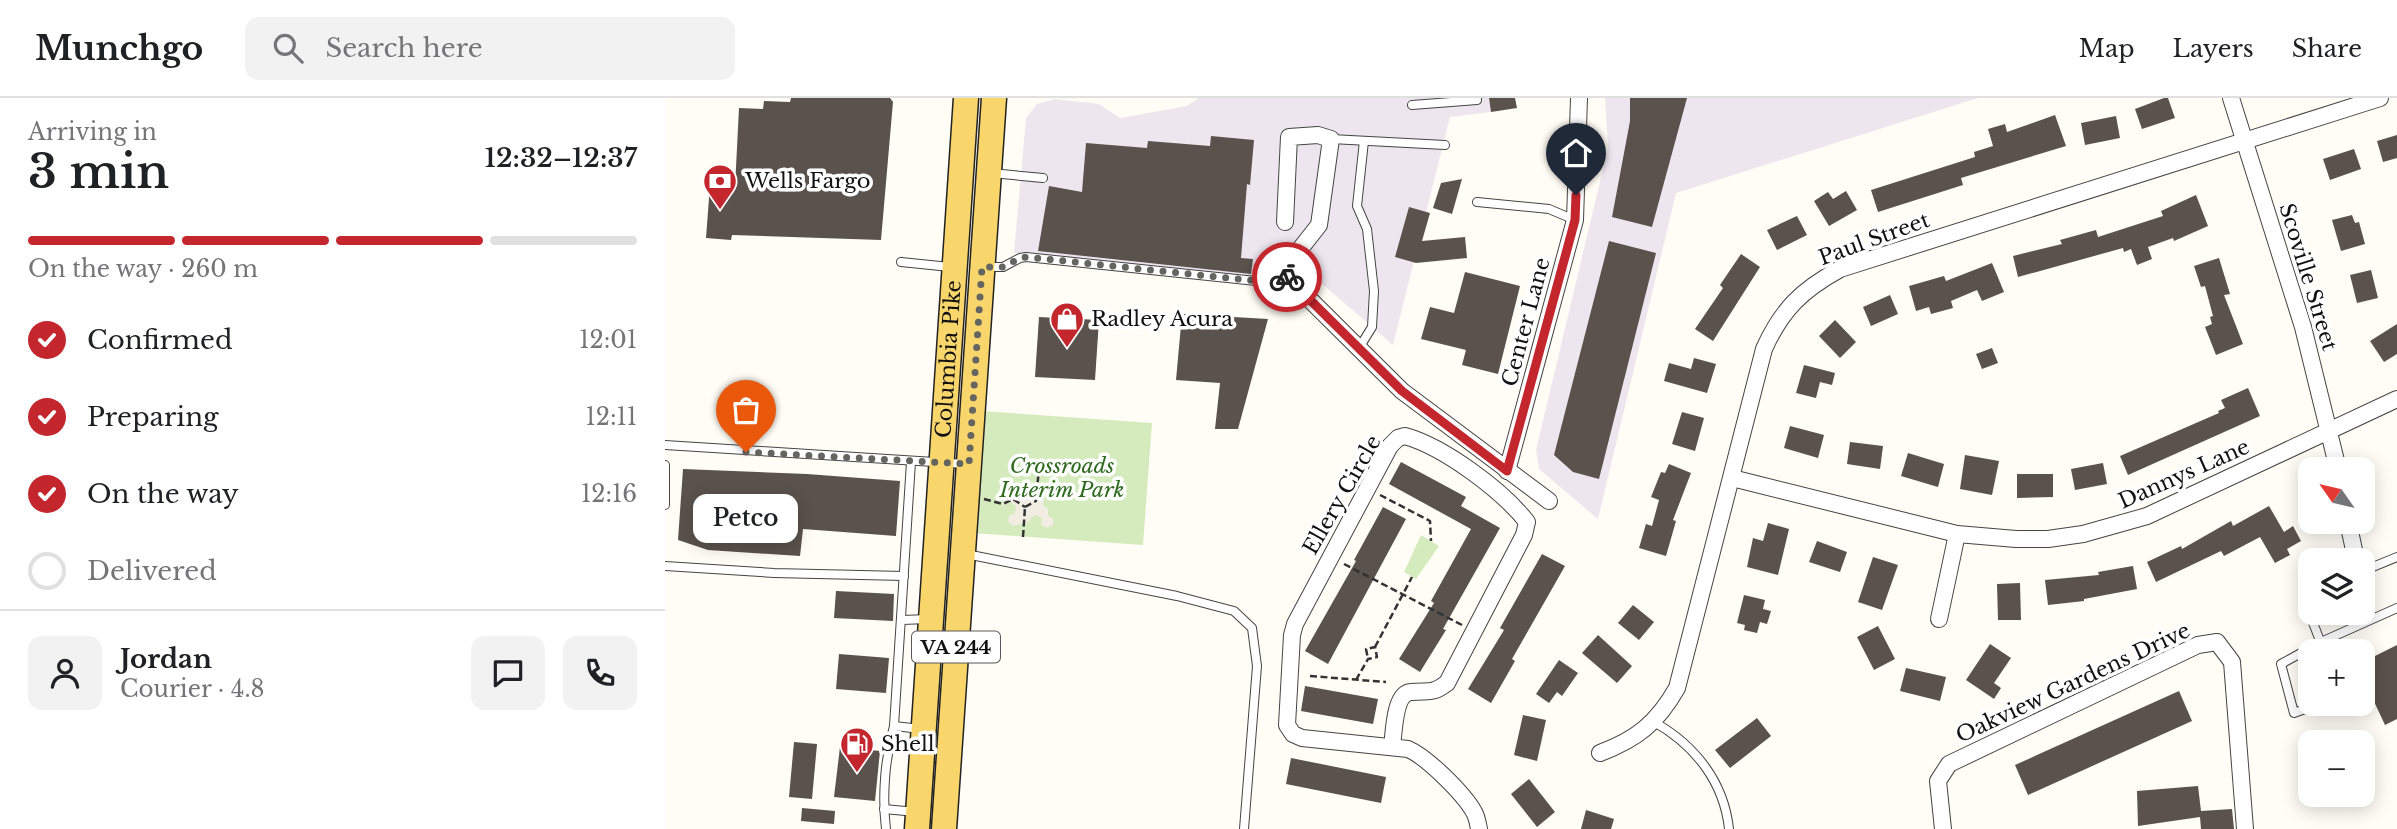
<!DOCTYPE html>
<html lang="en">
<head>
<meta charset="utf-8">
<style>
	body { margin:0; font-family:"Libre Baskerville",serif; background:#f2f2f2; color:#202124; height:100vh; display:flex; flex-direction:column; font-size:26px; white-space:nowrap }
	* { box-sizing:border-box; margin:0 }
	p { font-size:23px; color:#757577 }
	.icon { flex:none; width:38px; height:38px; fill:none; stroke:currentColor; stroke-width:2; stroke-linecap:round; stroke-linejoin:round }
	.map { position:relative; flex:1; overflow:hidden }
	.drawer { display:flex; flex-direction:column; background:#fff; width:665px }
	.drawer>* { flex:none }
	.needle { width:46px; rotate:304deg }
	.tools { position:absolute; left:1633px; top:359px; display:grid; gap:14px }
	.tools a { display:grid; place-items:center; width:77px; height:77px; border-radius:14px; background:#fff; box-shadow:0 4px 18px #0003; font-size:35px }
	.pin { position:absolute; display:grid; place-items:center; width:60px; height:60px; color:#fff; margin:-72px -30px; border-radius:50% 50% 50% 0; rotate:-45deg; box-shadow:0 0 7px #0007 }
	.pin .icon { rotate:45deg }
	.courier { position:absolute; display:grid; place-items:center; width:70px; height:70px; margin:-35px; border:5px solid #c4262e; border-radius:50%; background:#fff; color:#222; box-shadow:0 2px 9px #0007 }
	.bubble { position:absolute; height:49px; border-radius:14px; background:#fff; box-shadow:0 4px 18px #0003; font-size:23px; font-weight:600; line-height:49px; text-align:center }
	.head em { font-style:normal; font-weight:600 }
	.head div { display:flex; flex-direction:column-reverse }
	.head { display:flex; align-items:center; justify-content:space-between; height:119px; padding:0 28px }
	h1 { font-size:46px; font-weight:600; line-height:52px }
	.bar { display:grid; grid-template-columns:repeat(4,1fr); gap:10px 7px; align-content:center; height:84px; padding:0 28px }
	.bar i { height:9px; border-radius:5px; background:#e0e0e0 }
	.bar .active { background:#c4262e }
	.bar p { grid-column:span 4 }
	.line { display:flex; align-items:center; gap:18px; padding:0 28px; border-top:2px solid #e0e0e0 }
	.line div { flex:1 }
	.round { display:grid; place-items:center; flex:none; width:74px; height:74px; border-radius:14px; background:#f2f2f2 }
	ol { padding:0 28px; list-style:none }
	li { display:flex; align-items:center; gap:21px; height:77px }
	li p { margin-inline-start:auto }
	li .icon { padding:7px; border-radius:50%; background:#c4262e; color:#fff; stroke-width:4 }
	li:last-child { color:#757577 }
	li i { width:38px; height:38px; border:4px solid #e0e0e0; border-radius:50% }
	header { display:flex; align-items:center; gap:42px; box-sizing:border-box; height:98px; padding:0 35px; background:#fff; border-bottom:2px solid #e0e0e0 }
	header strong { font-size:33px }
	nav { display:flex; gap:38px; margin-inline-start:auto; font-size:24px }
	.search { width:490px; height:63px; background:#f2f2f2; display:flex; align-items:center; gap:18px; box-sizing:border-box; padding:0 24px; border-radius:14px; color:#757577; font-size:26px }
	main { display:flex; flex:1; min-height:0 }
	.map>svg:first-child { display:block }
</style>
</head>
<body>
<header>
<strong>Munchgo</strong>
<div class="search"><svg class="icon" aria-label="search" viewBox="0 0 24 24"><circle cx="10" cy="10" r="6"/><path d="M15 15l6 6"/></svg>Search here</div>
<nav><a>Map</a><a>Layers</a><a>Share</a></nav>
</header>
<main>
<section class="drawer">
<div class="head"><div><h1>3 min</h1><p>Arriving in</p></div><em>12:32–12:37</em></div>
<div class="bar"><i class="active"></i><i class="active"></i><i class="active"></i><i></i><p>On the way · 260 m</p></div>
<ol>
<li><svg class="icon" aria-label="check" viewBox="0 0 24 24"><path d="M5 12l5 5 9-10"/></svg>Confirmed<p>12:01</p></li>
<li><svg class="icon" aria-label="check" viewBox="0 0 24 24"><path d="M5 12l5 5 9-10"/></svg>Preparing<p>12:11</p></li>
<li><svg class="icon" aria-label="check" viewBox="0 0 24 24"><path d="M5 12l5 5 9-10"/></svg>On the way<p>12:16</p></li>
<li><i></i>Delivered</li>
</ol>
<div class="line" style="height:126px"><a class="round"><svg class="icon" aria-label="person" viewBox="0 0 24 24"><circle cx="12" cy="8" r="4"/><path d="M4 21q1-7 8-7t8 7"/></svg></a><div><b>Jordan</b><p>Courier · 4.8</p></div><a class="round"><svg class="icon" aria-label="chat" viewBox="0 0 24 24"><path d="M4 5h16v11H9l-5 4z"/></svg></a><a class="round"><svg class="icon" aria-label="phone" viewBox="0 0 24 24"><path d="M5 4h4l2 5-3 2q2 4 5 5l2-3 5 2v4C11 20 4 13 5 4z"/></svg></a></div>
</section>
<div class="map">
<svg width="1732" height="731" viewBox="0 0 1732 731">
	<rect width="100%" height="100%" fill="#fffdf5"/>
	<!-- industrial -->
	<g fill="#eee6ef">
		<path d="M 533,0 L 824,0 L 826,14 L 785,19 L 728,247 L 612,147 L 600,180 L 349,155 L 361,20 L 372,6 L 390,1 L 434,6 L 455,20 L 522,8 Z"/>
		<path d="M 940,0 L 1313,0 L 1011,95 L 933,421 L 874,371 L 871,352 L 943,50 Z"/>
	</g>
	<!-- green -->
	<g fill="#d5ebbd">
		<path d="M 317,313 L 487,325 L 478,447 L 307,435 Z"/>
		<path d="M 756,437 L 774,448 L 751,481 L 739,474 Z"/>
	</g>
	<!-- plaza -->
	<path fill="#f1ede2" d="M 371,386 L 374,387 L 373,397 L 379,401 L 378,407 L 383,411 L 383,417 L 388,421 L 388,427 L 382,430 L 376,427 L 377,420 L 371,417 L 366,420 L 365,423 L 349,428 L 343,424 L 344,418 L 350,415 L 351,408 L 345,404 L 337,408 L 338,405 L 351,396 L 357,399 L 369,396 Z"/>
	<!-- building -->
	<g fill="#5a524d">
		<path d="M 126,0 L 225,0 L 228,4 L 216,142 L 67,137 L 66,142 L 41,140 L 45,87 L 70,89 L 74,10 L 98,11 L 99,3 L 125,4 Z"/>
		<path d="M 824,0 L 850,0 L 852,10 L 826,14 Z"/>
		<path d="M 965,0 L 1022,0 L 987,129 L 947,119 L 965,23 Z"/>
		<path d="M 1499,0 L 1503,0 L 1510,20 L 1477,31 L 1470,11 Z"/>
		<path d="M 1390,17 L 1401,48 L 1296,80 L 1298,87 L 1213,114 L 1206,92 L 1310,59 L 1309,54 L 1328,48 L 1323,31 L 1340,26 L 1342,34 Z"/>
		<path d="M 1451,18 L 1455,40 L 1420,47 L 1416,25 Z"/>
		<path d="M 1732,37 L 1732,60 L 1718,64 L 1712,43 Z"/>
		<path d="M 546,38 L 589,42 L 585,87 L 582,86 L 576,160 L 588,161 L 586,176 L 373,153 L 384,88 L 417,94 L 421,45 L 482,50 L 483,43 L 545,48 Z"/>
		<path d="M 1689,51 L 1696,71 L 1665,82 L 1658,61 Z"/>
		<path d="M 797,81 L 787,116 L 768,110 L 776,85 Z"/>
		<path d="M 1181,93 L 1192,112 L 1164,128 L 1149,103 L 1163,94 L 1168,101 Z"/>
		<path d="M 1531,97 L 1543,128 L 1509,143 L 1508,140 L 1483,149 L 1487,161 L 1472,167 L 1466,151 L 1459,154 L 1458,150 L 1353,179 L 1348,158 L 1397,146 L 1395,142 L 1431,132 L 1433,139 L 1498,118 L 1496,113 Z"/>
		<path d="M 744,109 L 765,115 L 757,143 L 800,139 L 802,160 L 751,165 L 730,159 Z"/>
		<path d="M 1687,117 L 1690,125 L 1694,124 L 1700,146 L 1676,153 L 1667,122 Z"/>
		<path d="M 1132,118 L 1142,137 L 1112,152 L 1102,132 Z"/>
		<path d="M 944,143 L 991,155 L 934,381 L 908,374 L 889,357 Z"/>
		<path d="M 1076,156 L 1095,169 L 1048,243 L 1030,231 L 1058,190 L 1055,187 Z"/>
		<path d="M 1554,160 L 1565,196 L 1559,197 L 1578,246 L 1551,257 L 1540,229 L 1547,226 L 1545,219 L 1548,218 L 1540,188 L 1536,189 L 1529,168 Z"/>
		<path d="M 1327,165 L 1339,194 L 1317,203 L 1312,192 L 1286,203 L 1288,210 L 1266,216 L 1264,209 L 1251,213 L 1244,188 L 1279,178 L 1281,183 Z"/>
		<path d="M 1706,172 L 1713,200 L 1692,205 L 1685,177 Z"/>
		<path d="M 800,174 L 855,188 L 833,276 L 797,267 L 801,252 L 756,241 L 765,209 L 789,215 Z"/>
		<path d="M 1225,197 L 1233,216 L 1206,228 L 1198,209 Z"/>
		<path d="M 517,216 L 603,221 L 573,331 L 550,331 L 555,285 L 511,282 Z"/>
		<path d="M 374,219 L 434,222 L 430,282 L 370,279 Z"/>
		<path d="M 1170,222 L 1191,244 L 1175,260 L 1154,238 Z"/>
		<path d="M 1732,226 L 1732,256 L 1719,264 L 1705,243 Z"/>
		<path d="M 1327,250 L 1333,265 L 1317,271 L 1311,256 Z"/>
		<path d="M 1029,260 L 1051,266 L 1042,295 L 999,283 L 1004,265 L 1026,271 Z"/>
		<path d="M 1139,267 L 1170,275 L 1167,287 L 1155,284 L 1151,300 L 1131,295 Z"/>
		<path d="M 1583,290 L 1595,318 L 1463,377 L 1455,358 L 1554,315 L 1553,313 L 1560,310 L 1556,302 Z"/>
		<path d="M 1017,314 L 1039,320 L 1030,353 L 1007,346 Z"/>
		<path d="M 1125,328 L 1159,337 L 1153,360 L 1119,350 Z"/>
		<path d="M 1185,344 L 1218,348 L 1215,371 L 1182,366 Z"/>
		<path d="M 1243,355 L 1279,366 L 1273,389 L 1236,378 Z"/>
		<path d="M 1300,357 L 1334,363 L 1327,397 L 1295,391 Z"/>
		<path d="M 736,364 L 801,399 L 796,408 L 835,430 L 778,531 L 781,532 L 755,574 L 734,561 L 769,505 L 766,503 L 806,431 L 724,386 Z"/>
		<path d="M 1438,365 L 1442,386 L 1410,392 L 1406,371 Z"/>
		<path d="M 1004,366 L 1026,375 L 1008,422 L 1011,423 L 1001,458 L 974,450 L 981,426 L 987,428 L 994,402 L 986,399 L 996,374 L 1000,375 Z"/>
		<path d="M 18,371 L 142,376 L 235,383 L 231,438 L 138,431 L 135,458 L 43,452 L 13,442 Z"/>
		<path d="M 1352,376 L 1388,376 L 1388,399 L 1352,400 Z"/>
		<path d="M 1604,408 L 1619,434 L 1628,428 L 1636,443 L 1622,451 L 1625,457 L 1610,465 L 1595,439 L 1559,458 L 1556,453 L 1491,484 L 1482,464 L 1516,448 L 1517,451 L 1566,423 L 1568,428 Z"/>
		<path d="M 718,409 L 741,421 L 663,566 L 640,553 L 691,463 L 689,462 Z"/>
		<path d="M 1103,425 L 1124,431 L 1113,477 L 1082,469 L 1088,440 L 1098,443 Z"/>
		<path d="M 1152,443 L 1182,454 L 1175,474 L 1144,464 Z"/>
		<path d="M 877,456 L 900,468 L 847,561 L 850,563 L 826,605 L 803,591 L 839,532 L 835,530 Z"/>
		<path d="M 1208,459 L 1233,467 L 1217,512 L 1193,504 Z"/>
		<path d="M 1468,468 L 1472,491 L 1419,501 L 1419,503 L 1383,507 L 1380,482 L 1434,477 L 1433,474 Z"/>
		<path d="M 1355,485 L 1356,522 L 1333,522 L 1332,486 Z"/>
		<path d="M 171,493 L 229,496 L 228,523 L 169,520 Z"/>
		<path d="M 1079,497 L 1100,502 L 1098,511 L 1106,513 L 1102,526 L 1095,524 L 1092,535 L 1079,532 L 1080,527 L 1072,525 Z"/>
		<path d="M 968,507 L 989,524 L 974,542 L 953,525 Z"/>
		<path d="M 1213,528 L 1230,561 L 1209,572 L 1192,539 Z"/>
		<path d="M 933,537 L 967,568 L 952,585 L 917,555 Z"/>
		<path d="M 1325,546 L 1346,560 L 1329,585 L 1336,590 L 1329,601 L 1301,582 Z"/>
		<path d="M 1732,547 L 1732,621 L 1720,627 L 1698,580 L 1698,564 Z"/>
		<path d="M 174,556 L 224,560 L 221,595 L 171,591 Z"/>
		<path d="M 894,562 L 913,575 L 897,598 L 892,594 L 884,605 L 871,596 Z"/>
		<path d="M 1241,570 L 1281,579 L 1275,603 L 1235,593 Z"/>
		<path d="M 640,588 L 713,601 L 708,626 L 636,613 Z"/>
		<path d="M 1514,593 L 1527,623 L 1363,697 L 1350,667 Z"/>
		<path d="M 858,617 L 881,622 L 872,663 L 849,657 Z"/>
		<path d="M 1092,620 L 1106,638 L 1065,670 L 1050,652 Z"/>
		<path d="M 129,644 L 152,646 L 147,701 L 124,699 Z"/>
		<path d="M 175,649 L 215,653 L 210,703 L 169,699 Z"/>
		<path d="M 626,660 L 721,679 L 716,705 L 621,686 Z"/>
		<path d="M 864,681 L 890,714 L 872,729 L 846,696 Z"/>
		<path d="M 1533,688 L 1536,713 L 1567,711 L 1569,731 L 1536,731 L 1535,719 L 1473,728 L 1472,693 Z"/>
		<path d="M 137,710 L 170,713 L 169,726 L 136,723 Z"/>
		<path d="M 921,712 L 949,721 L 946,731 L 916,731 Z"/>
	</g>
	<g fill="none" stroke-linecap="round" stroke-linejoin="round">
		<!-- service casing -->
		<g stroke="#444" stroke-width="10">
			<g id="service">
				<path d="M 747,7 L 812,2 L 812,0"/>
				<path d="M 666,41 L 780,47"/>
				<path d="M 326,75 L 378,80"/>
				<path d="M 812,104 L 884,111 L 910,122"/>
				<path d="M 236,164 L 285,169"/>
				<path d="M 321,169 L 338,169 L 355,160 L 361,159 L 591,183 L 608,175 L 617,174"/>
				<path d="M 694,250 L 707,229 L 709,193 L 702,131 L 692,108 L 699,43"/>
				<path d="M 0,347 L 301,366"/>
				<path d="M 0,367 L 0,407"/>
				<path d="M 301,456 L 512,498 L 569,513 L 587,530 L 592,568 L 579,731"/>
				<path d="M 0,468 L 109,475 L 239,478"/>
				<path d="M 1698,473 L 1732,459"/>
				<path d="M 1646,514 L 1645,517 L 1659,553"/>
				<path d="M 236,522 L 264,521"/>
				<path d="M 1654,606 L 1629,615 L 1616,566 L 1656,544 L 1732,510"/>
				<path d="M 989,624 C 1030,647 1059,684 1064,731"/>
				<path d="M 229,628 L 256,631"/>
				<path d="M 219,711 L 251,714"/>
				<path d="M 221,731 C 217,698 220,660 229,628 L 246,364"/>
			</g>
		</g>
		<!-- minor casing -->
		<g stroke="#444" stroke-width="18">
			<g id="minor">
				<path d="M 1566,0 L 1638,229 L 1673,371"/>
				<path d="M 620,124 L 624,39 L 653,37 L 666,41 L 654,127 L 617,174 L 737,293 L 884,403"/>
				<path d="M 842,373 L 910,122 L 914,0"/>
				<path d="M 1067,380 L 1292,436 L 1351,441 L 1383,441 L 1418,436 L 1482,418 L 1732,301"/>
				<path d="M 1683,424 L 1689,452"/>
				<path d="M 1274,521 L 1292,436"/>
				<path d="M 727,649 C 729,635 729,595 746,594 C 764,592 766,597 782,585 L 859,437 L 862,424 C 837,392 779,349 740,338 L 733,340 L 725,348 L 630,526 L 627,537 L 622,627 L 628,636 L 637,640 L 743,651 C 762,659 799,696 809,714 C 812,719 813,726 814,731"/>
				<path d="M 935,655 C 972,641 992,625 1012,590 L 1099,251 C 1117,211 1137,192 1175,171 L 1715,0"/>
				<path d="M 1278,731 L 1273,683 L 1284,666 L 1533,547 L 1552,544 L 1567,564 L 1580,731"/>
			</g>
		</g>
		<!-- primary casing -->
		<g stroke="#222" stroke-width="27">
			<g id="primary">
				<path id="s1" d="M 252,731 L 301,0"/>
				<path d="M 279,731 L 329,0"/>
			</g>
		</g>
		<!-- path -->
		<g stroke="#333" stroke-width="2.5" stroke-dasharray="7 3.5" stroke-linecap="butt">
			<path d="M 715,397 L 765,423 L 766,443"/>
			<path d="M 319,401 L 338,406 L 348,401 L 360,409"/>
			<path d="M 360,409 L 371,403 L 374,370"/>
			<path d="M 358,439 L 360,409"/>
			<path d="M 679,466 L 797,527"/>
			<path d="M 710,549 L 747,479"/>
			<path d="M 645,578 L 721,584"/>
			<path d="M 691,582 L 703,561 L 712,559 L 710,549 L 701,551 L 703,561"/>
		</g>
		<!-- service -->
		<use href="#service" stroke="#fff" stroke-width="8"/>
		<!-- minor -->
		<use href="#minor" stroke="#fff" stroke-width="16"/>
		<!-- primary -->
		<use href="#primary" stroke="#f9d66b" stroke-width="24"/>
	</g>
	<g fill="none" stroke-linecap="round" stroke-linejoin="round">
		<!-- done -->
		<path stroke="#646461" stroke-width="7" stroke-dasharray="0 12.6" d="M 81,354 L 304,366 L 317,169 L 338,169 L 355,160 L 361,159 L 592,183 L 608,175 L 617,174 L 622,179"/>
		<!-- route -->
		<path stroke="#c4262e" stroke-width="9" d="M 622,179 L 737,293 L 842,373 L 910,122 L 911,97"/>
	</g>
	<!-- icons -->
	<defs>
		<g id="bank-pin" transform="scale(1.75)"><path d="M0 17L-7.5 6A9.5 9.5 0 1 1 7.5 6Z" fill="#c4262e" stroke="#fff"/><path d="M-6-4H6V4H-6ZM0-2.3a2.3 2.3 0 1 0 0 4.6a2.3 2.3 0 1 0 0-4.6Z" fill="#fff"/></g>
		<g id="shop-pin" transform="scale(1.75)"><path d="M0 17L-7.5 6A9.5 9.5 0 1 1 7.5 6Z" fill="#c4262e" stroke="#fff"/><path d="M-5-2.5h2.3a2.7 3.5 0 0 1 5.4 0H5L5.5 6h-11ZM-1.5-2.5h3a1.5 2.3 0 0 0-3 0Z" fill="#fff"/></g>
		<g id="fuel-pin" transform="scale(1.75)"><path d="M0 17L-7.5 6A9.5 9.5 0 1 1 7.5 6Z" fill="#c4262e" stroke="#fff"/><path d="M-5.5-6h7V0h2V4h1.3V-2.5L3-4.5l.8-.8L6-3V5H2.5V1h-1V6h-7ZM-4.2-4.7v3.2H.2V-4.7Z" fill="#fff"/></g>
	</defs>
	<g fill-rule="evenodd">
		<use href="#bank-pin" x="55" y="83"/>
		<use href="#shop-pin" x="402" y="221"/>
		<use href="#fuel-pin" x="192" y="646"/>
	</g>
	<g text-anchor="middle" stroke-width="7" stroke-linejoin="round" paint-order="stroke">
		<!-- shield labels -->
		<rect fill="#fff" stroke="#585858" stroke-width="2" x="247" y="533.5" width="88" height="31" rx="5"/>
		<g font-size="19" font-weight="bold" fill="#111">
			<text x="291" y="556">VA 244</text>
		</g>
		<!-- poi labels -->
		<g font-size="21" fill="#111" stroke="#fff" text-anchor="start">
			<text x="80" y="90">Wells Fargo</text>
			<text x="426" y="228">Radley Acura</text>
			<text x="216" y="653">Shell</text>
		</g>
		<!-- street labels -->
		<g font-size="21" fill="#111" stroke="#fff">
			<text transform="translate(1209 141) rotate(-20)" y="7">Paul Street</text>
			<text transform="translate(1643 179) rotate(73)" y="7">Scoville Street</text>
			<text transform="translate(861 224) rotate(-75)" y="7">Center Lane</text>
			<text dy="7" stroke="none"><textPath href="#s1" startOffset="471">Columbia Pike</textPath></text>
			<text transform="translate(1519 376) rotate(-24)" y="7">Dannys Lane</text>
			<text transform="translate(677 397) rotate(-60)" y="7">Ellery Circle</text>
			<text transform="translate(1408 585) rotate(-25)" y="7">Oakview Gardens Drive</text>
		</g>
		<!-- park labels -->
		<g font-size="21" font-style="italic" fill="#2f6b1f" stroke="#fff">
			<text x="397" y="375">Crossroads<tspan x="397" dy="24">Interim Park</tspan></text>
		</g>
	</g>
</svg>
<div class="tools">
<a><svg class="needle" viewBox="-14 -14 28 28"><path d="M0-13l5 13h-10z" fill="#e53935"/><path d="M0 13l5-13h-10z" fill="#757577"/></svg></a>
<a><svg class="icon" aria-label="layers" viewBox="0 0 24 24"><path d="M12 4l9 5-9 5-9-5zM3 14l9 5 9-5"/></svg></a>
<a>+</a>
<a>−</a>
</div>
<div class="pin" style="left:81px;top:354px;background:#ea580c"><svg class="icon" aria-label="bag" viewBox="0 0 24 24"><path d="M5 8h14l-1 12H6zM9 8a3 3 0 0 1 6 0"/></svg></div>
<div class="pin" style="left:911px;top:97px;background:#1f2937"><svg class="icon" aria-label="home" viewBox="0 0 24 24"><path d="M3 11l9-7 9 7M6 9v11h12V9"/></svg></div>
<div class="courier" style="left:622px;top:179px"><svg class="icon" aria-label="bike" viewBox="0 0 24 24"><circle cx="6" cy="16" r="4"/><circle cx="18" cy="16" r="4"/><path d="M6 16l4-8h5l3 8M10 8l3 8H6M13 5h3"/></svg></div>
<div class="bubble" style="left:28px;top:396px;width:105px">Petco</div>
</div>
</main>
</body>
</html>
